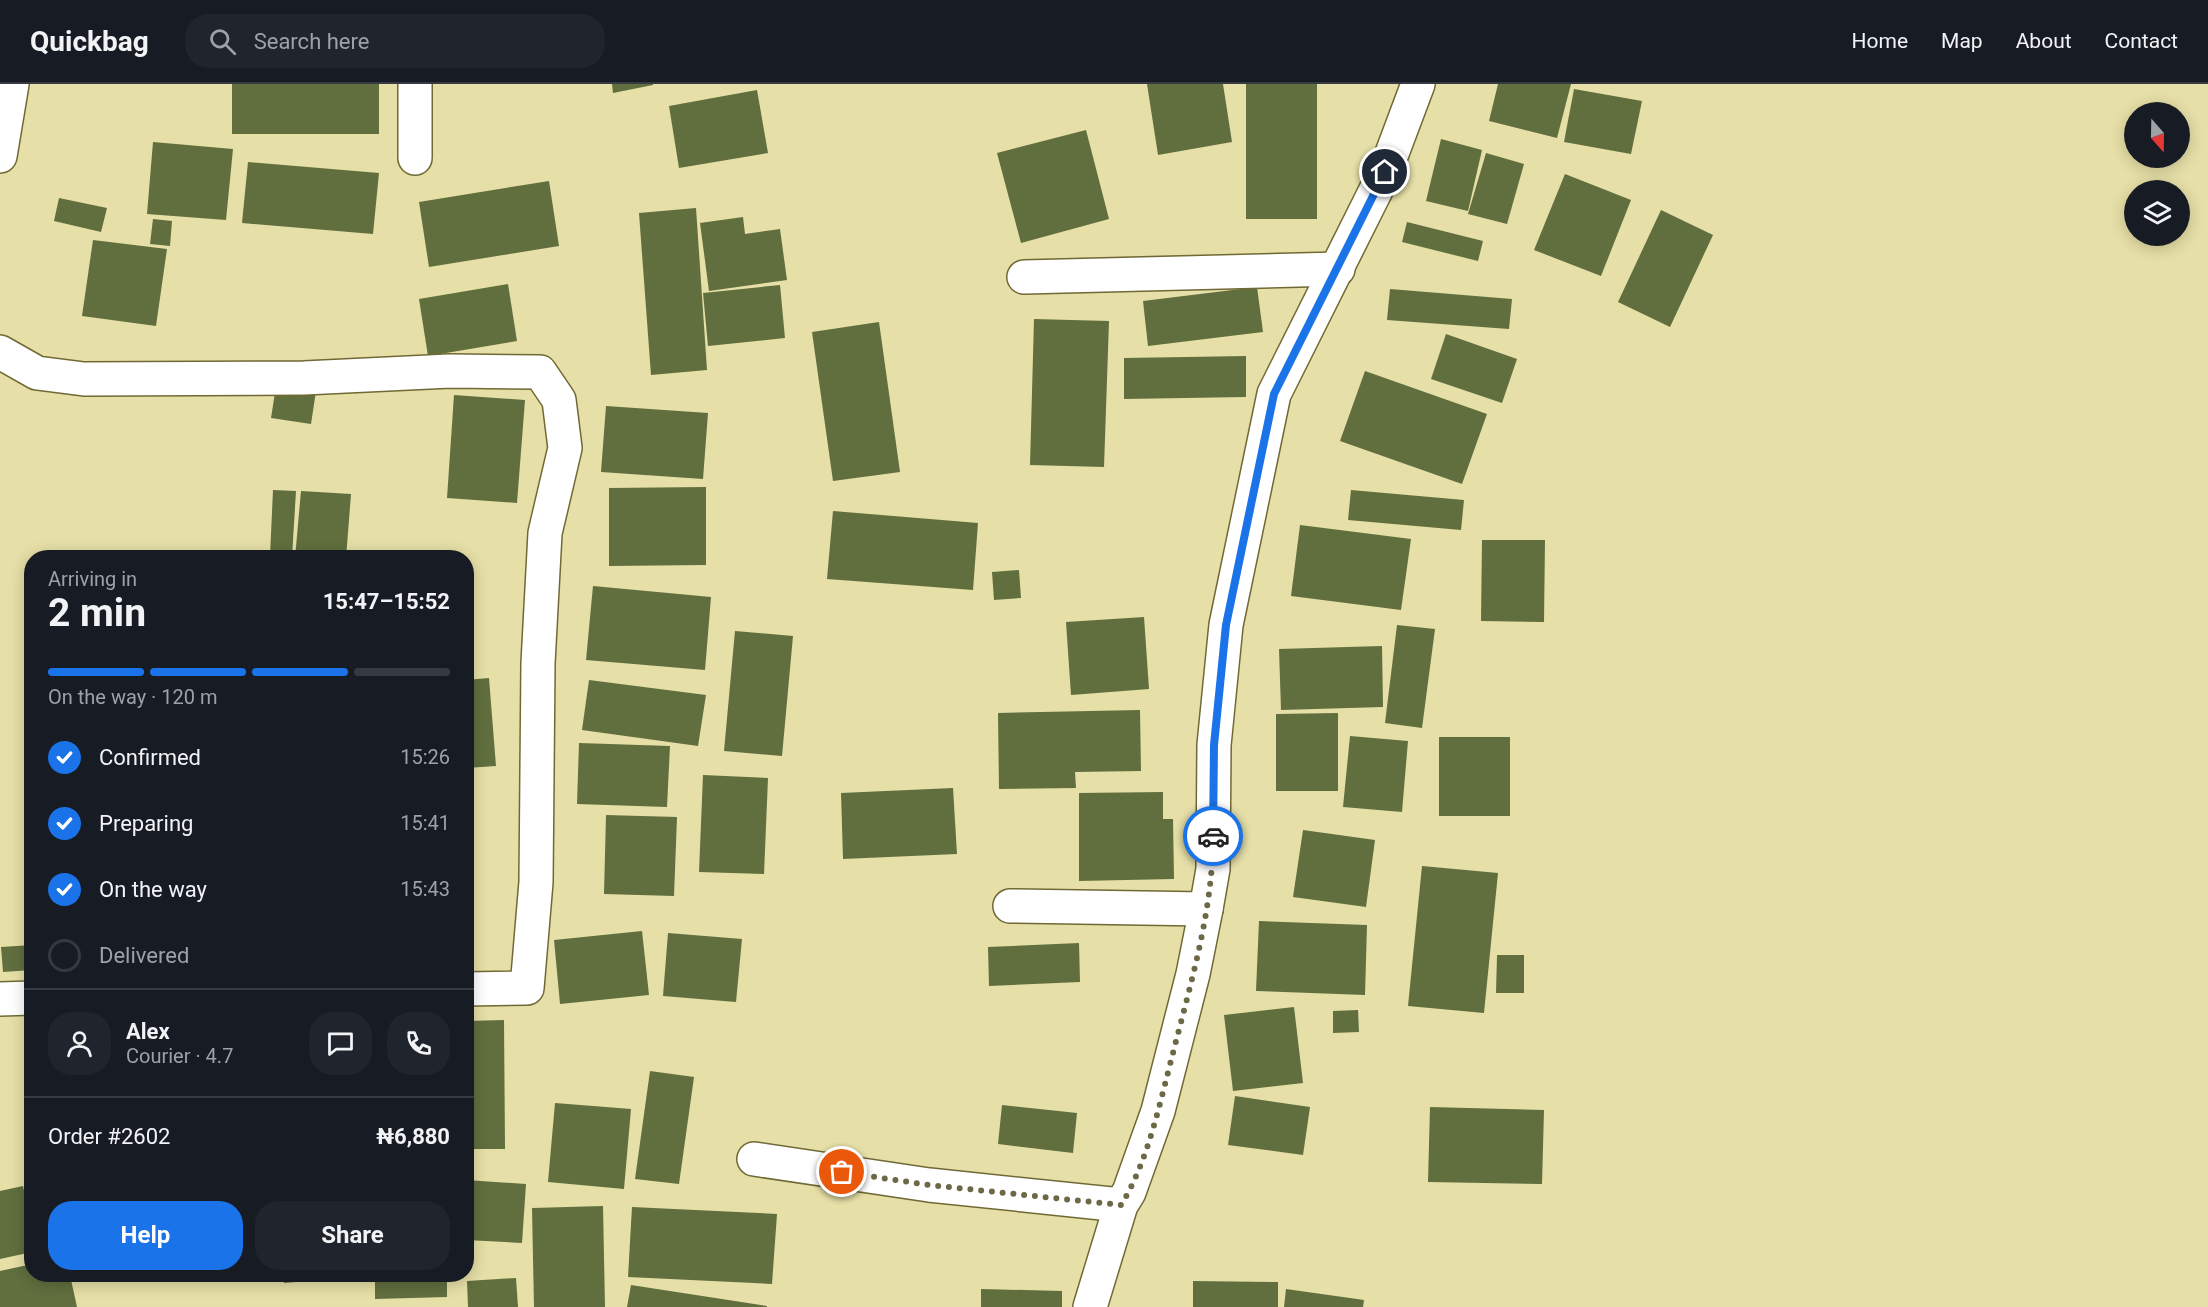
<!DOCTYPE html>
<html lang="en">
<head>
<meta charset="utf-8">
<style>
	body { margin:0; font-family:Roboto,sans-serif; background:#20242c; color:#f1f3f6; height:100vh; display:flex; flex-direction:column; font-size:22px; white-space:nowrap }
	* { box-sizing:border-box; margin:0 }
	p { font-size:20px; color:#9ea1a6 }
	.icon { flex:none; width:33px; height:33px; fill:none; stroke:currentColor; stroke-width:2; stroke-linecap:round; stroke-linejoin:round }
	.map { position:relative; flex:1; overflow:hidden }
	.sheet { position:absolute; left:24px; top:466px; width:450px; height:732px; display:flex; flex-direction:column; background:#171b24; border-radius:24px; box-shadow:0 3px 15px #0003 }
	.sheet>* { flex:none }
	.needle { width:39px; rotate:160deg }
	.fabs { position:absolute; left:2124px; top:18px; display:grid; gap:12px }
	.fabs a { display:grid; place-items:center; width:66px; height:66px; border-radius:50%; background:#171b24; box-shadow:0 3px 15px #0003; font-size:30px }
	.pin { position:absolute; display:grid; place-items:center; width:51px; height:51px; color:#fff; margin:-26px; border:3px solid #fff; border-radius:50%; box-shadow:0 2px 6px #0007 }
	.courier { position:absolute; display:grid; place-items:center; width:60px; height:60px; margin:-30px; border:4px solid #1a73e8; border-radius:50%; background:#fff; color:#222; box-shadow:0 2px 8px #0007 }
	.head em { font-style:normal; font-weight:700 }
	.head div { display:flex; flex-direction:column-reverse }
	.head { display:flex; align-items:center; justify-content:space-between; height:102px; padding:0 24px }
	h1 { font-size:39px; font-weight:700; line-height:45px }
	.bar { display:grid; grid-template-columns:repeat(4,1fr); gap:9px 6px; align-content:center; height:72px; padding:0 24px }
	.bar i { height:8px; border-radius:4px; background:#363941 }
	.bar .on { background:#1a73e8 }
	.bar p { grid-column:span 4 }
	.line { display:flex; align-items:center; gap:15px; padding:0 24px; border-top:2px solid #363941 }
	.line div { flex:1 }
	.round { display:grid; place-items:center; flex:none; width:63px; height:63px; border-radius:24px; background:#20242c }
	ol { padding:0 24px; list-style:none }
	li { display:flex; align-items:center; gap:18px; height:66px }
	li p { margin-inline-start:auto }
	li .icon { padding:6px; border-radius:50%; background:#1a73e8; color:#fff; stroke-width:4 }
	li:last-child { color:#9ea1a6 }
	li i { width:33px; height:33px; border:3px solid #363941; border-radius:50% }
	.action { display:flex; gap:12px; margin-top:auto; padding:12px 24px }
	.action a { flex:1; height:69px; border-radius:24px; background:#1a73e8; color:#fff; font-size:24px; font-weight:700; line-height:69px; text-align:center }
	.action a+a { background:#20242c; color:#f1f3f6 }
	header { display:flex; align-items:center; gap:36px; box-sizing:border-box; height:84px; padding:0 30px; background:#171b24; border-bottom:2px solid #363941 }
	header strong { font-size:28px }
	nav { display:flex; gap:33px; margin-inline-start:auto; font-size:21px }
	.search { width:420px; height:54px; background:#20242c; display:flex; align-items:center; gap:15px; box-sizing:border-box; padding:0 21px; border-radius:24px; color:#9ea1a6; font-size:22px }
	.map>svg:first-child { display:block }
</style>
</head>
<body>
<header>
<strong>Quickbag</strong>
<div class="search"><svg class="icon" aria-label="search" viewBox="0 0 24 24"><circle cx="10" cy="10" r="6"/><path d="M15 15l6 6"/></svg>Search here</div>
<nav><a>Home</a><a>Map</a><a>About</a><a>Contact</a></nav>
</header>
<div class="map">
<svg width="2208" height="1223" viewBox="0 0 2208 1223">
	<rect width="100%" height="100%" fill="#e6dfa7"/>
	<!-- building -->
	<g fill="#616f3e">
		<rect x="232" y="0" width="147" height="50"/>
		<path d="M 612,0 L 653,0 L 653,1 L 613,9 Z"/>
		<path d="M 1147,0 L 1223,0 L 1232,58 L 1158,71 Z"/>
		<rect x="1246" y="0" width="71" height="135"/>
		<path d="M 1498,0 L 1571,0 L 1557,54 L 1489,37 Z"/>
		<path d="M 1574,5 L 1642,17 L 1631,70 L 1564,58 Z"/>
		<path d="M 757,6 L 768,69 L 679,84 L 669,22 Z"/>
		<path d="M 1086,46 L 1109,135 L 1021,159 L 997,69 Z"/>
		<path d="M 1441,55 L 1482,66 L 1468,127 L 1426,117 Z"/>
		<path d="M 153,58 L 233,65 L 226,136 L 147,130 Z"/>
		<path d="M 1486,69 L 1524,80 L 1507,140 L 1468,130 Z"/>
		<path d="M 248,78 L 379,89 L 373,150 L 242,139 Z"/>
		<path d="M 1565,90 L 1631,116 L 1601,192 L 1534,166 Z"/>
		<path d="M 549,97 L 559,162 L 429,183 L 419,118 Z"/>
		<path d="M 59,114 L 107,124 L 101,148 L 54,137 Z"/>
		<path d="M 696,124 L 707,286 L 651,291 L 639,129 Z"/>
		<path d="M 1661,126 L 1713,151 L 1670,243 L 1618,218 Z"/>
		<path d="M 743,133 L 745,150 L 780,145 L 787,196 L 709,207 L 700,139 Z"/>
		<path d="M 153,135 L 172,137 L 170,162 L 150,160 Z"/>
		<path d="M 1407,138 L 1483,157 L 1478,177 L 1402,158 Z"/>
		<path d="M 93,156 L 167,165 L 156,242 L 82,232 Z"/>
		<path d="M 508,200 L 517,257 L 428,272 L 419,215 Z"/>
		<path d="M 780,201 L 785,254 L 708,262 L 703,209 Z"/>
		<path d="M 1257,203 L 1263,248 L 1148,262 L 1143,217 Z"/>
		<path d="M 1390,205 L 1512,215 L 1509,245 L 1387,236 Z"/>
		<path d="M 1034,235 L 1109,237 L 1104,383 L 1030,381 Z"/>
		<path d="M 879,238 L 900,388 L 833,397 L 812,248 Z"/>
		<path d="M 1446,250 L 1517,275 L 1502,319 L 1431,295 Z"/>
		<path d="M 1246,272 L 1246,313 L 1124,315 L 1124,274 Z"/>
		<path d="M 1365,287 L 1487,330 L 1462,400 L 1340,357 Z"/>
		<path d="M 276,302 L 316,307 L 311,340 L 271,334 Z"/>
		<path d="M 454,311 L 525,316 L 517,419 L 447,414 Z"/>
		<path d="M 606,322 L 708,329 L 703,395 L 601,388 Z"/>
		<path d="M 706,403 L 706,481 L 609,482 L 609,404 Z"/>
		<path d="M 273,406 L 296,407 L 292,473 L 270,472 Z"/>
		<path d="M 1351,406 L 1464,416 L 1461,446 L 1348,436 Z"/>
		<path d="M 301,407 L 351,410 L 346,474 L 295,474 Z"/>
		<path d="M 833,427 L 978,439 L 973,506 L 827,495 Z"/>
		<path d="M 1300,441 L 1411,455 L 1401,526 L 1291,512 Z"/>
		<path d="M 1482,456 L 1545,456 L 1544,538 L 1481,537 Z"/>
		<path d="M 1019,486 L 1021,514 L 994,516 L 992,488 Z"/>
		<path d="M 593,502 L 711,513 L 705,586 L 586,576 Z"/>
		<path d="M 1144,533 L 1149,605 L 1071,611 L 1066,538 Z"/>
		<path d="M 1397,541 L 1435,545 L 1422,644 L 1385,639 Z"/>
		<path d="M 735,547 L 793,552 L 782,672 L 724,667 Z"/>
		<path d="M 1382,562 L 1383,623 L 1281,626 L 1279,565 Z"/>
		<path d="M 489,594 L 496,682 L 466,684 L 466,596 Z"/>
		<path d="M 589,596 L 706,611 L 698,662 L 582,646 Z"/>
		<path d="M 1140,626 L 1141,687 L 1075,688 L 1076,704 L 999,705 L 998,629 Z"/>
		<path d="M 1338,629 L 1338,707 L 1276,707 L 1276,630 Z"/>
		<path d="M 1350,652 L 1408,657 L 1402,728 L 1343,723 Z"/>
		<rect x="1439" y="653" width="71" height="79"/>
		<path d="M 579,659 L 670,662 L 667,723 L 577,720 Z"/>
		<path d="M 703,691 L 768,694 L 764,790 L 699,788 Z"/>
		<path d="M 953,704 L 957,770 L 843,775 L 841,709 Z"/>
		<path d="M 1163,708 L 1163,735 L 1173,735 L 1174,795 L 1079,797 L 1079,709 Z"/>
		<path d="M 606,731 L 677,733 L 674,812 L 604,810 Z"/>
		<path d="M 1303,746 L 1375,756 L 1366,823 L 1293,813 Z"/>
		<path d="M 1422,782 L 1498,789 L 1484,929 L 1408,922 Z"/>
		<path d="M 1259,837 L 1367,841 L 1365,911 L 1256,907 Z"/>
		<path d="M 642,847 L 649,911 L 560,920 L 554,856 Z"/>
		<path d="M 668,849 L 742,855 L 736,918 L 663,912 Z"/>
		<path d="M 1079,859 L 1080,898 L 989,902 L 988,863 Z"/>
		<path d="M 32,861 L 32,886 L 3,888 L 1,863 Z"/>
		<path d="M 1497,871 L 1524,871 L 1524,909 L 1496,909 Z"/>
		<path d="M 1294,923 L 1303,999 L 1233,1007 L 1224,931 Z"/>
		<path d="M 1358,926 L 1359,948 L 1333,949 L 1333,927 Z"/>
		<path d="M 504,936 L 505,1065 L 466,1065 L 466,937 Z"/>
		<path d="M 650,987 L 694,993 L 679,1100 L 635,1095 Z"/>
		<path d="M 1235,1012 L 1310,1023 L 1303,1071 L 1228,1061 Z"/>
		<path d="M 555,1019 L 631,1025 L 624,1105 L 548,1098 Z"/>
		<path d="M 1002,1021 L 1077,1029 L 1073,1069 L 998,1060 Z"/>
		<path d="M 1430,1023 L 1544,1026 L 1542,1100 L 1428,1098 Z"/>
		<path d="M 466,1096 L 526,1100 L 522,1159 L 466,1156 Z"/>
		<path d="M 23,1102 L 32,1142 L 32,1168 L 0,1175 L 0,1107 Z"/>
		<path d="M 603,1122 L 605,1223 L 534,1223 L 532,1124 Z"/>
		<path d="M 632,1123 L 777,1130 L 772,1200 L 628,1193 Z"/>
		<path d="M 32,1180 L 32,1191 L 70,1191 L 77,1223 L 0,1223 L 0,1187 Z"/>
		<path d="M 283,1191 L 343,1191 L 343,1194 L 284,1199 Z"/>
		<path d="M 375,1191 L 447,1191 L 447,1213 L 375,1215 Z"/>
		<path d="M 516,1194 L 518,1223 L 468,1223 L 467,1197 Z"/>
		<path d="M 1193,1197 L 1278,1198 L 1278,1223 L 1193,1223 Z"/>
		<path d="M 631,1201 L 767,1222 L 767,1223 L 627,1223 Z"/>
		<path d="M 981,1205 L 1062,1207 L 1062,1223 L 981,1223 Z"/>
		<path d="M 1286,1205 L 1364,1216 L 1363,1223 L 1284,1223 Z"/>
	</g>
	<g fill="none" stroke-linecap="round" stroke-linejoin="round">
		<!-- minor casing -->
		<g stroke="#706935" stroke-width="36">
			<g id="minor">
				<path d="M 0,72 L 12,0"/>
				<path d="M 415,74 L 415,0"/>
				<path d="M 1024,193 L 1338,185"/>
				<path d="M 0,268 L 37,289 L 84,295 L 304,294 L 450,287 L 540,288 L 559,316 L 565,364 L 545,449 L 538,579 L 536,798 L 527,904 L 466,905"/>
				<path d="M 1010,822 L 1206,825"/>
				<path d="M 0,915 L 32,914"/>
				<path d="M 754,1075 L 929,1101 L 1121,1121"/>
				<path d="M 1090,1223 L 1121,1121 L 1129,1108 L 1158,1027 L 1193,890 L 1206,825 L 1213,785 L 1214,661 L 1226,541 L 1274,310 L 1385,88 L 1418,0"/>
			</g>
		</g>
		<!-- minor -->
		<use href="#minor" stroke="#fff" stroke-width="33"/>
	</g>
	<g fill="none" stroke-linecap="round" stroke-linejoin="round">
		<!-- done -->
		<path stroke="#6d6947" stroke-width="6" stroke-dasharray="0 10.8" d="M 842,1088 L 929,1101 L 1121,1121 C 1148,1078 1160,1018 1173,969 C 1191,898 1213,826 1213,752"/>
		<!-- route -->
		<path stroke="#1a73e8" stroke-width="8" d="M 1213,752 L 1214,661 L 1226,541 L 1274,310 L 1385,88"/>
	</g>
</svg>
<div class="fabs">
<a><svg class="needle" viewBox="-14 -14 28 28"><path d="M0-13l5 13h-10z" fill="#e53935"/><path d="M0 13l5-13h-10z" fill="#9ea1a6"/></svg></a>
<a><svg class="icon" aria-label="layers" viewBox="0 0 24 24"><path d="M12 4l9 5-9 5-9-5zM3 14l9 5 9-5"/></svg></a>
</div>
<div class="pin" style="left:842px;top:1088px;background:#ea580c"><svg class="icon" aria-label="bag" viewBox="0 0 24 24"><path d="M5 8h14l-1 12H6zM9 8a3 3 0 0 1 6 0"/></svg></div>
<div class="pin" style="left:1385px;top:88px;background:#1f2937"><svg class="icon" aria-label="home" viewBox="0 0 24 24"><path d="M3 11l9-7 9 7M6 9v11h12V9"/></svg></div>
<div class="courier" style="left:1213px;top:752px"><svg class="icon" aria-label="car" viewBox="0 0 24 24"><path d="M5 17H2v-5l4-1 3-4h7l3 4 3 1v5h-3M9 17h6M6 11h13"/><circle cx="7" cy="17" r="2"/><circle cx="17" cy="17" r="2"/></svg></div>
<section class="sheet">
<div class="head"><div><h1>2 min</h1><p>Arriving in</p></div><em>15:47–15:52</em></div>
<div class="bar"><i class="on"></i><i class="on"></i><i class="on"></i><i></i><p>On the way · 120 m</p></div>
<ol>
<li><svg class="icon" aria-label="check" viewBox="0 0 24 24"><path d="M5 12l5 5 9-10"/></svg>Confirmed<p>15:26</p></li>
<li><svg class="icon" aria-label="check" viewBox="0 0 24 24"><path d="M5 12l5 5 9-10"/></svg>Preparing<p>15:41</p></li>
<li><svg class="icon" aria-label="check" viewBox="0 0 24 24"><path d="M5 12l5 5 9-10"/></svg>On the way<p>15:43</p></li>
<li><i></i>Delivered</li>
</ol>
<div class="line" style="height:108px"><a class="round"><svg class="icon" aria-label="person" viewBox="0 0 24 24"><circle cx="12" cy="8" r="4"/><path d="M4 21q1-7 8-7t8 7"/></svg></a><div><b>Alex</b><p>Courier · 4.7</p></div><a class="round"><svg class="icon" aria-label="chat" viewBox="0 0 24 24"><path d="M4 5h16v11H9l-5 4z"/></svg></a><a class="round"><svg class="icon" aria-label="phone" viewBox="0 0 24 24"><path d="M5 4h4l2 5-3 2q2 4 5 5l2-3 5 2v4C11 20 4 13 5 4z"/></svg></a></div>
<div class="line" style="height:78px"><div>Order #2602</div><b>₦6,880</b></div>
<div class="action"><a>Help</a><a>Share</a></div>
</section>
</div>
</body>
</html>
